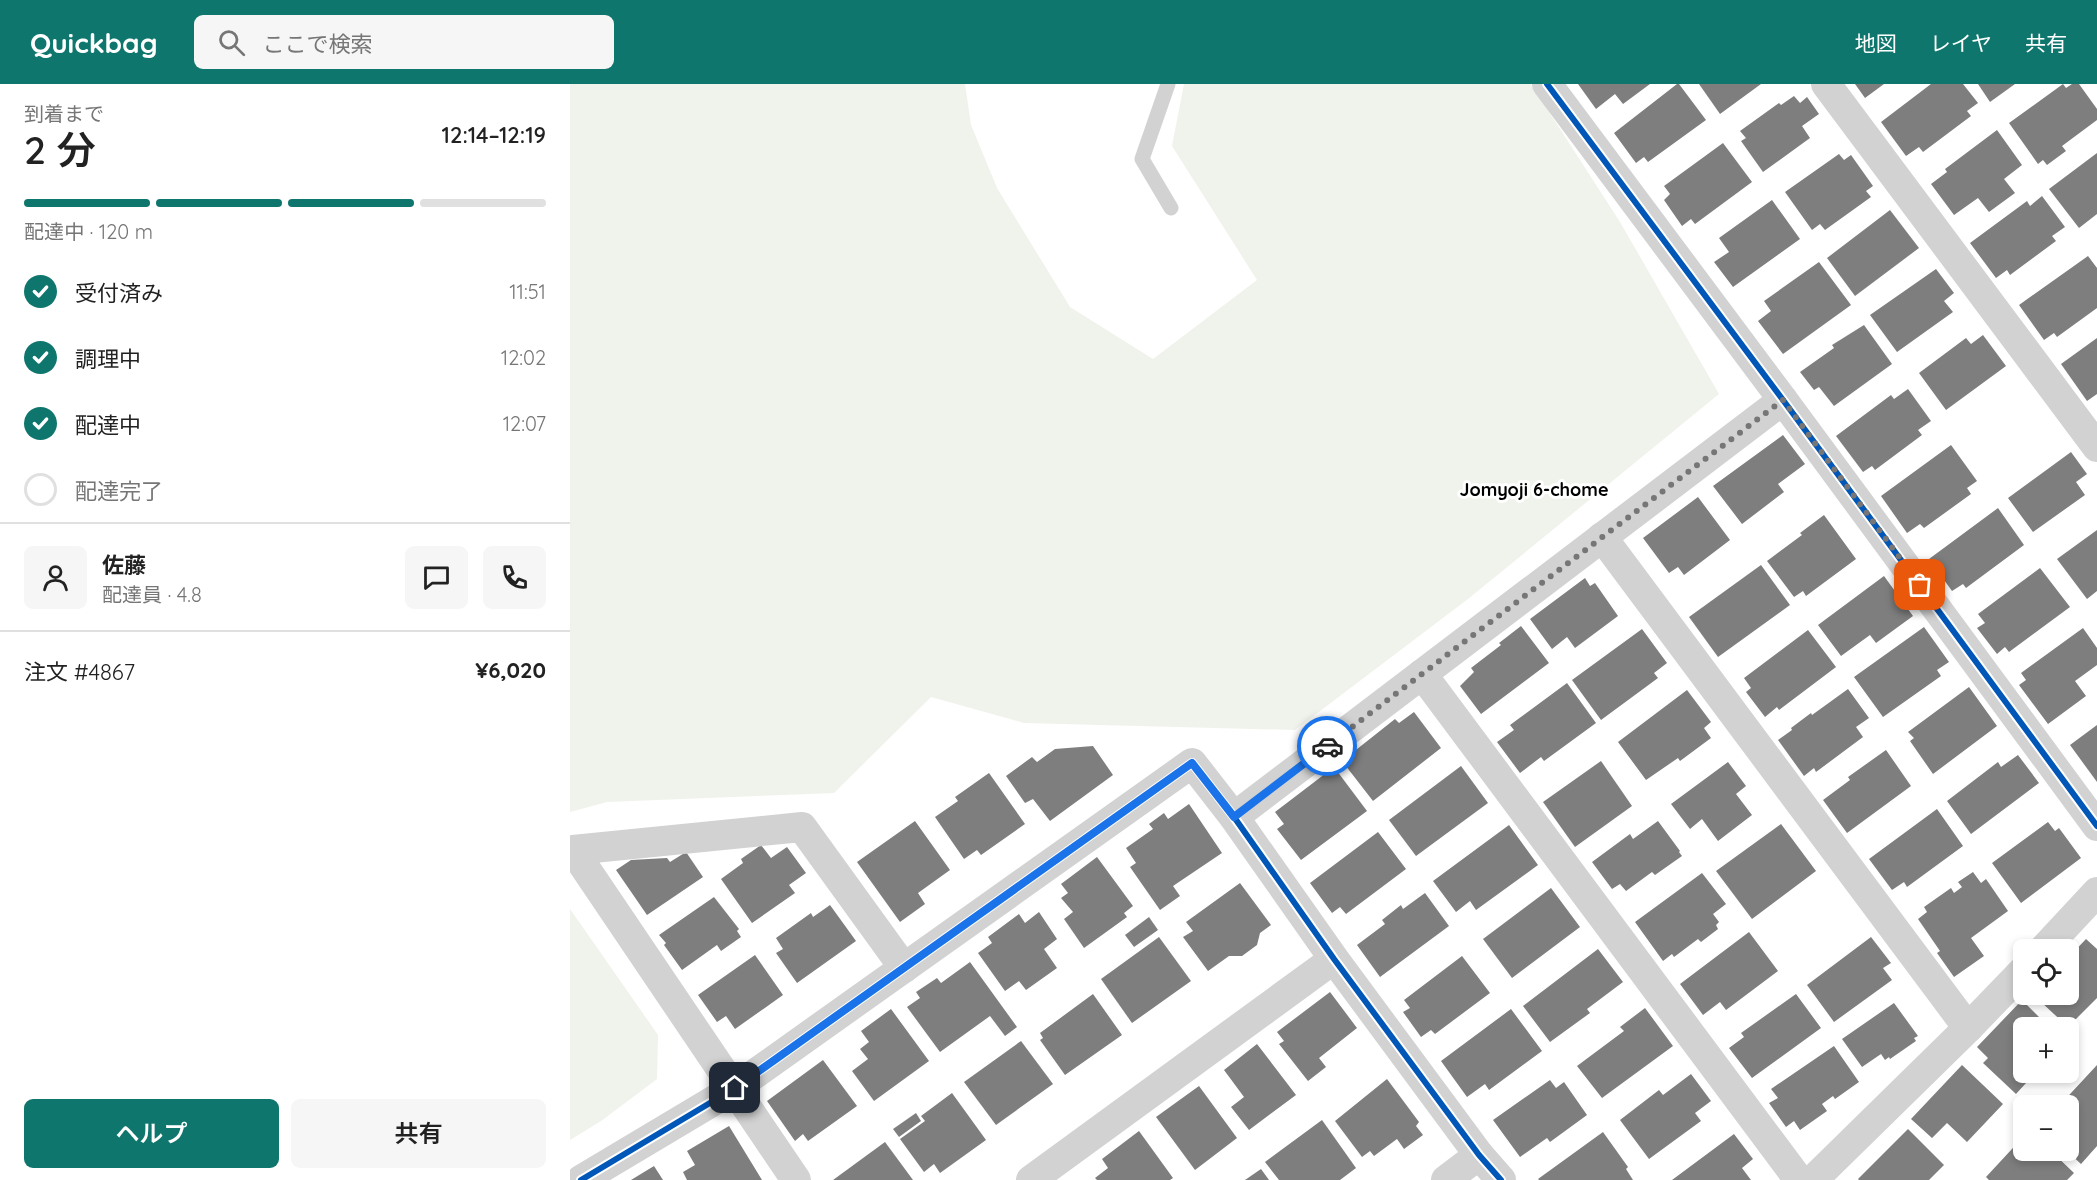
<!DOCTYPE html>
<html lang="ja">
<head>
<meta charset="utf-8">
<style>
	body { margin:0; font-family:Quicksand,"Noto Sans JP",sans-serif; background:#f6f6f6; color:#222; height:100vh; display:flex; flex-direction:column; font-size:22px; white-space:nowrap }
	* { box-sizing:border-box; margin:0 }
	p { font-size:20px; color:#767676 }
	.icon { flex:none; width:33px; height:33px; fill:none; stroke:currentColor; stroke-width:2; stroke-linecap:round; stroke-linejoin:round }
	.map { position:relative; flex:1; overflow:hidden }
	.side { display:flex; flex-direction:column; background:#fff; width:570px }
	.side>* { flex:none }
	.buttons { position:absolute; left:1443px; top:855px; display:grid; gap:12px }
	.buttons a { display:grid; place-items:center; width:66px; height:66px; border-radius:9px; background:#fff; box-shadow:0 3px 9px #0003; font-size:30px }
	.pin { position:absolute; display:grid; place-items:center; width:51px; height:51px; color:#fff; margin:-26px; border-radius:12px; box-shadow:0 3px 9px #0006 }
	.courier { position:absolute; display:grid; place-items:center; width:60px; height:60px; margin:-30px; border:4px solid #1a73e8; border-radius:50%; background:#fff; color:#222; box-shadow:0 2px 8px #0007 }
	.overview em { font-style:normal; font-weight:600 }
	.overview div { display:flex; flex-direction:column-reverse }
	.overview { display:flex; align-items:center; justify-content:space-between; height:102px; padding:0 24px }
	h1 { font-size:39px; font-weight:600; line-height:45px }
	.bar { display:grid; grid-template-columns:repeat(4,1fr); gap:9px 6px; align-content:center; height:72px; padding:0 24px }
	.bar i { height:8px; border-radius:4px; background:#e0e0e0 }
	.bar .active { background:#0f766e }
	.bar p { grid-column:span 4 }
	.line { display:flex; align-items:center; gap:15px; padding:0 24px; border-top:2px solid #e0e0e0 }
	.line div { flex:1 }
	.round { display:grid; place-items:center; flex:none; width:63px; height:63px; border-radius:9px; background:#f6f6f6 }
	ol { padding:0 24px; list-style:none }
	li { display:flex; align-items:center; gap:18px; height:66px }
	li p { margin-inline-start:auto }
	li .icon { padding:6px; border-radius:50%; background:#0f766e; color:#fff; stroke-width:4 }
	li:last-child { color:#767676 }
	li i { width:33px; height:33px; border:3px solid #e0e0e0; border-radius:50% }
	.button { display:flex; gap:12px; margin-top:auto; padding:12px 24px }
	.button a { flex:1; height:69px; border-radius:9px; background:#0f766e; color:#fff; font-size:24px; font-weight:600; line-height:69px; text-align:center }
	.button a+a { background:#f6f6f6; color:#222 }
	header { display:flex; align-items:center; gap:36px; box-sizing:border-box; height:84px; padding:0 30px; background:#0f766e; color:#fff }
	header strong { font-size:28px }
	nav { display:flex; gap:33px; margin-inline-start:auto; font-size:21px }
	.search { width:420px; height:54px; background:#f6f6f6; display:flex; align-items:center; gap:15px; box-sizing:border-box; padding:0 21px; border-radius:9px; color:#767676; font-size:22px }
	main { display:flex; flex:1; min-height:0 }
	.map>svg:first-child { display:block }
</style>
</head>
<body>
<header>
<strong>Quickbag</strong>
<div class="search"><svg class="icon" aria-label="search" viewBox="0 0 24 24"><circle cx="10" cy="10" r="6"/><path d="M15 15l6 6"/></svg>ここで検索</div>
<nav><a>地図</a><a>レイヤ</a><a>共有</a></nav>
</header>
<main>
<section class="side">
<div class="overview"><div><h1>2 分</h1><p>到着まで</p></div><em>12:14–12:19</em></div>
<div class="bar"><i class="active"></i><i class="active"></i><i class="active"></i><i></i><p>配達中 · 120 m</p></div>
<ol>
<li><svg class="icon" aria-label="check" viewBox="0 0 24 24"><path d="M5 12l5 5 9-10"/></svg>受付済み<p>11:51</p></li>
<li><svg class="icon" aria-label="check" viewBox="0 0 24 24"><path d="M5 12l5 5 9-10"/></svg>調理中<p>12:02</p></li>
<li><svg class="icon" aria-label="check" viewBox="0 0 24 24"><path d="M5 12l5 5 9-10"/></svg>配達中<p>12:07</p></li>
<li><i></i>配達完了</li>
</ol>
<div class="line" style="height:108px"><a class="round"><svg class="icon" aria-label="person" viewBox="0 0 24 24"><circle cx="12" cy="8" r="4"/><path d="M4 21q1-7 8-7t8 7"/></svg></a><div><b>佐藤</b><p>配達員 · 4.8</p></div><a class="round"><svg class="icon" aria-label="chat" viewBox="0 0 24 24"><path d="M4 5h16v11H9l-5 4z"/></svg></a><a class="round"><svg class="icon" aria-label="phone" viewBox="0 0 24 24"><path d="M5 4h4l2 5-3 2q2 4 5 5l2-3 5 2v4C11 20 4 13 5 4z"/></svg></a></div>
<div class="line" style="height:78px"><div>注文 #4867</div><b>¥6,020</b></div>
<div class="button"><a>ヘルプ</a><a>共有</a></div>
</section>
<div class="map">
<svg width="1527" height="1096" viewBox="0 0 1527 1096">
	<rect width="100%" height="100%" fill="#fff"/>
	<!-- green -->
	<g fill="#f0f3ec">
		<path d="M 0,0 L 395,0 L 401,41 L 427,104 L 500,223 L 583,275 L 687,196 L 602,62 L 614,0 L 961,0 L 1050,138 L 1149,310 L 898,515 L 725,646 L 454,639 L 361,613 L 264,709 L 37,718 L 0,728 Z"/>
		<path d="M 0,825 L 88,951 L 87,995 L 31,1037 L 0,1056 Z"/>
	</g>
	<!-- building -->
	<g fill="#7e7e7e">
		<path d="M 1008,0 L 1080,0 L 1053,20 L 1045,10 L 1026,25 Z"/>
		<path d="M 1107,0 L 1109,0 L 1136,36 L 1078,78 L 1074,73 L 1066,79 L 1044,49 Z"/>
		<path d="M 1129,0 L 1191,0 L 1150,30 Z"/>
		<path d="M 1285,0 L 1314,0 L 1295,14 Z"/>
		<path d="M 1361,0 L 1393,0 L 1408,19 L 1397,27 L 1401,32 L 1353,68 L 1349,63 L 1336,72 L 1311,38 Z"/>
		<path d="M 1408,0 L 1445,0 L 1420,18 Z"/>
		<path d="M 1493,0 L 1496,4 L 1502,0 L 1509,0 L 1527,25 L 1527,36 L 1492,62 L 1496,67 L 1477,81 L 1473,76 L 1468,80 L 1439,39 Z"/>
		<path d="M 1224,12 L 1230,19 L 1237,13 L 1249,30 L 1232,42 L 1240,54 L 1193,88 L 1171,57 L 1176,54 L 1170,47 L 1209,19 L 1211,21 Z"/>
		<path d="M 1427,46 L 1452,81 L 1434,95 L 1445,109 L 1419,128 L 1408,114 L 1384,131 L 1361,100 L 1377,88 L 1375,85 Z"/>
		<path d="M 1153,59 L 1182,98 L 1125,140 L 1121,135 L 1112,142 L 1094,116 L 1100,110 L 1094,102 Z"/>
		<path d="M 1527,69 L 1527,130 L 1509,144 L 1479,105 Z"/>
		<path d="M 1269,70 L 1274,76 L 1281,71 L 1303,102 L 1296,107 L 1301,113 L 1255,146 L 1250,140 L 1242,146 L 1215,108 Z"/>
		<path d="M 1472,112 L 1495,143 L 1482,152 L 1486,157 L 1440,191 L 1437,186 L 1426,194 L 1400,159 L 1457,117 L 1460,122 Z"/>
		<path d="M 1202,116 L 1230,155 L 1163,203 L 1144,178 L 1159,168 L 1149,154 Z"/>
		<path d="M 1320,126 L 1349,164 L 1285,212 L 1257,174 Z"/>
		<path d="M 1518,172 L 1527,184 L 1527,224 L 1487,253 L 1484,249 L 1474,256 L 1449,221 Z"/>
		<path d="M 1249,178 L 1281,221 L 1213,270 L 1188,237 L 1201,227 L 1194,217 Z"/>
		<path d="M 1366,185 L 1384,209 L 1374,217 L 1383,228 L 1327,268 L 1300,231 Z"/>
		<path d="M 1294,241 L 1322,280 L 1264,322 L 1249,303 L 1244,306 L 1230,288 L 1264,264 L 1262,261 Z"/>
		<path d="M 1413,251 L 1436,282 L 1376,326 L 1349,289 L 1396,254 L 1401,260 Z"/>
		<path d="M 1527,254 L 1527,310 L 1517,317 L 1491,280 Z"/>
		<path d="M 1338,305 L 1361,337 L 1348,346 L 1352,351 L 1305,386 L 1302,382 L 1293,388 L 1266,352 L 1321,311 L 1324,315 Z"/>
		<path d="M 1213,351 L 1235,380 L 1208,400 L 1214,408 L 1172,440 L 1143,402 Z"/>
		<path d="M 1381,361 L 1407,397 L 1397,404 L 1401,410 L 1354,444 L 1350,440 L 1337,449 L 1311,412 Z"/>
		<path d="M 1501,368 L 1517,390 L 1506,398 L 1515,411 L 1463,448 L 1438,414 Z"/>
		<path d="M 1128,413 L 1160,456 L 1114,491 L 1108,483 L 1099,489 L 1073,454 Z"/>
		<path d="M 1428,424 L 1454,461 L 1396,504 L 1393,500 L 1382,507 L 1359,475 Z"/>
		<path d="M 1254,431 L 1286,475 L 1236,512 L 1233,507 L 1224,513 L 1197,477 L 1232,451 L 1230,449 Z"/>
		<path d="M 1527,446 L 1527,507 L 1517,515 L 1487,475 Z"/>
		<path d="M 1191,481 L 1220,521 L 1148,573 L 1119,533 Z"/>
		<path d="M 1470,484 L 1500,523 L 1439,568 L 1435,563 L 1427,570 L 1407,544 L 1415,539 L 1408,530 Z"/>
		<path d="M 1314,492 L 1343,532 L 1306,559 L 1300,551 L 1271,572 L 1248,541 Z"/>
		<path d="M 1015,494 L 1020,502 L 1025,499 L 1048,532 L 1005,564 L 997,553 L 982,565 L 960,535 Z"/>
		<path d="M 951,542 L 979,579 L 911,630 L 890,602 L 904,588 L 901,584 L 931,561 L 929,559 Z"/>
		<path d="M 1354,543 L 1379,578 L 1367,586 L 1371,592 L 1313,633 L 1284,593 Z"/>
		<path d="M 1513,544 L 1527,564 L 1527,581 L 1505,597 L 1516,612 L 1478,640 L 1449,601 L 1456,596 L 1451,589 Z"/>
		<path d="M 1072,545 L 1097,579 L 1084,589 L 1088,594 L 1031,636 L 1002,596 Z"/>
		<path d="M 1238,546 L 1266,583 L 1209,626 L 1207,623 L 1195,633 L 1176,608 L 1181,604 L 1174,594 Z"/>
		<path d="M 997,599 L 1026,639 L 974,677 L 971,673 L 950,689 L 927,658 L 944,646 L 940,641 Z"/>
		<path d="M 1399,603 L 1427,642 L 1363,690 L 1340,657 L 1344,654 L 1338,648 Z"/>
		<path d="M 1278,605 L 1299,634 L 1286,643 L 1293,653 L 1246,688 L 1244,684 L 1234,692 L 1208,656 L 1222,646 L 1221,644 L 1241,629 L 1242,631 Z"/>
		<path d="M 1117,606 L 1141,638 L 1134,644 L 1141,654 L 1110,677 L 1108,674 L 1076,696 L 1048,658 Z"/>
		<path d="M 844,628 L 871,664 L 803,717 L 772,677 L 825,635 L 829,639 Z"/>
		<path d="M 1527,641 L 1527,698 L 1500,661 Z"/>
		<path d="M 523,662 L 543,691 L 480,737 L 463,715 L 455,719 L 436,692 L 462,673 L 467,678 L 485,665 Z"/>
		<path d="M 1316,666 L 1341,702 L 1277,749 L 1253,716 L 1280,696 L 1278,693 Z"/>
		<path d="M 1448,671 L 1469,699 L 1401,750 L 1377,717 L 1428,678 L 1431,683 Z"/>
		<path d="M 1031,677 L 1062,722 L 1005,763 L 973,718 Z"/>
		<path d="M 1158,678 L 1176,702 L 1166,710 L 1182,731 L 1148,757 L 1132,735 L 1120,745 L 1101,720 Z"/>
		<path d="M 891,682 L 918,719 L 846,772 L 819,736 Z"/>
		<path d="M 764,683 L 797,727 L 731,776 L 707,745 L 714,740 L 705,728 Z"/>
		<path d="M 419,689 L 455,740 L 411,771 L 407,766 L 394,775 L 365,733 L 388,717 L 385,713 Z"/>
		<path d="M 619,720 L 652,769 L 603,802 L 610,812 L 590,826 L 560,783 L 566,779 L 556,764 L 583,745 L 579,740 L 594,729 L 598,735 Z"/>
		<path d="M 1367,725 L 1393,762 L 1337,803 L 1334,798 L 1322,806 L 1299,775 Z"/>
		<path d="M 345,737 L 380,786 L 348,809 L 355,820 L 330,838 L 287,778 Z"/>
		<path d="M 1088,737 L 1110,767 L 1109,768 L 1112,772 L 1085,791 L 1082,788 L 1056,807 L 1050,800 L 1042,805 L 1022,778 L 1060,750 L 1063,755 Z"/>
		<path d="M 1478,738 L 1485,747 L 1489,744 L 1511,774 L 1451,819 L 1422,779 Z"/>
		<path d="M 1211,740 L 1246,787 L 1182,835 L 1146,787 Z"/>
		<path d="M 939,741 L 968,781 L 906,826 L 900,817 L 886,828 L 863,797 Z"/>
		<path d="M 808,748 L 836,785 L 776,830 L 770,823 L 762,829 L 740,799 Z"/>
		<path d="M 191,761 L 201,774 L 217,763 L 236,789 L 219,801 L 225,809 L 182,839 L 151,795 L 173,779 L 171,775 Z"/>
		<path d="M 116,768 L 133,793 L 77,831 L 46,786 L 61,776 L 97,774 L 100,778 Z"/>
		<path d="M 527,773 L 563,822 L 554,829 L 557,833 L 514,864 L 494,835 L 503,828 L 491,814 L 498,809 L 491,800 Z"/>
		<path d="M 1403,788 L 1411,799 L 1416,795 L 1438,827 L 1401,854 L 1414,872 L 1384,893 L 1367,869 L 1370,867 L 1348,835 L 1357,828 L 1354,823 L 1381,804 L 1384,809 L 1392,803 L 1388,798 Z"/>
		<path d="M 1132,789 L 1156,820 L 1143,830 L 1149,838 L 1146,841 L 1148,845 L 1131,858 L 1128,855 L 1104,873 L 1102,870 L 1093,877 L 1065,838 Z"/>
		<path d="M 670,799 L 701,841 L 690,849 L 687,861 L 672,872 L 659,872 L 638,887 L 613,853 L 623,847 L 616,838 Z"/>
		<path d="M 981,804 L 1010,843 L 942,894 L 913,855 Z"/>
		<path d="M 855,809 L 879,842 L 810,893 L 787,861 L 815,840 L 812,836 L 831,821 L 833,825 Z"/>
		<path d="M 144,813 L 169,845 L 167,847 L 171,853 L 151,867 L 147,861 L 112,886 L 94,861 L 96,859 L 89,851 Z"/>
		<path d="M 260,821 L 286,857 L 227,899 L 206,869 L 213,865 L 206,854 L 241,829 L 243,833 Z"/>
		<path d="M 469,828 L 487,855 L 474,865 L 487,884 L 456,906 L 449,897 L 435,907 L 408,869 L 422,859 L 418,853 L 449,830 L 455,839 Z"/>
		<path d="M 579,833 L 588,846 L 564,863 L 555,851 Z"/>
		<path d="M 1179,848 L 1208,887 L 1156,926 L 1150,918 L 1133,931 L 1110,900 Z"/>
		<path d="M 589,853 L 621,897 L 562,939 L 531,895 Z"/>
		<path d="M 1301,853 L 1321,879 L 1313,884 L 1322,896 L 1264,938 L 1237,901 Z"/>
		<path d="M 1516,855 L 1527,865 L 1527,914 L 1498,943 L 1471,918 L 1478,910 L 1498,910 L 1498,874 Z"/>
		<path d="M 1028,865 L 1053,898 L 1017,925 L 1020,929 L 980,958 L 953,922 Z"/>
		<path d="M 185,871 L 213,911 L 165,945 L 156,932 L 147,938 L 128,911 Z"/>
		<path d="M 892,872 L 920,909 L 865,950 L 861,946 L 851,953 L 833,928 L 840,924 L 834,916 Z"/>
		<path d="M 400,878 L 447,943 L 435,952 L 420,932 L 370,968 L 337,923 L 350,914 L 346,908 L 367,894 L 371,899 Z"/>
		<path d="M 760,908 L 787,944 L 749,974 L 756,983 L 738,997 L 709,960 L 714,957 L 707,948 Z"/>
		<path d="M 523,910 L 552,951 L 495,991 L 470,956 L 473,954 L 470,949 Z"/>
		<path d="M 1226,910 L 1251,944 L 1182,994 L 1159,964 L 1174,953 L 1171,949 Z"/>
		<path d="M 1452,916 L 1480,944 L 1454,944 L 1454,988 L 1466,988 L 1446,1010 L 1413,979 L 1418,974 L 1407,963 Z"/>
		<path d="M 1324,919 L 1348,952 L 1344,954 L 1346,957 L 1320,975 L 1319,973 L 1315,976 L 1311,970 L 1292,983 L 1272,955 Z"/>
		<path d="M 1075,924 L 1103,962 L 1032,1014 L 1007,982 L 1054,947 L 1050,943 Z"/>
		<path d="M 321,925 L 359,977 L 304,1017 L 282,987 L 298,975 L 290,965 L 299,958 L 291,947 Z"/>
		<path d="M 941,925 L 972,967 L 919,1006 L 915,1000 L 897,1013 L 871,977 Z"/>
		<path d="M 451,957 L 483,1000 L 426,1041 L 394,998 Z"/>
		<path d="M 687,960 L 726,1011 L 679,1046 L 661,1023 L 674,1013 L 654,986 Z"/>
		<path d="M 1264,962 L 1289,998 L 1265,1015 L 1263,1012 L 1252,1020 L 1257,1027 L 1230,1046 L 1224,1037 L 1216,1043 L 1199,1019 L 1208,1014 L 1201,1005 Z"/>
		<path d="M 253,976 L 287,1022 L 238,1057 L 233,1050 L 225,1057 L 197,1017 Z"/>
		<path d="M 1392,981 L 1433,1020 L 1397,1058 L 1377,1039 L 1362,1054 L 1341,1035 Z"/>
		<path d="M 1527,981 L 1527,1062 L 1511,1080 L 1496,1066 L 1498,1066 L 1498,1022 L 1489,1022 Z"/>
		<path d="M 1121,990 L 1141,1017 L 1125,1029 L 1131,1037 L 1079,1075 L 1050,1036 L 1089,1006 L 1093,1011 Z"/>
		<path d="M 817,995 L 849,1038 L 846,1042 L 853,1051 L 834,1065 L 827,1055 L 804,1072 L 800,1067 L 792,1073 L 765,1037 Z"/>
		<path d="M 980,996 L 986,1004 L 994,998 L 1017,1031 L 980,1058 L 977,1054 L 950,1073 L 923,1036 Z"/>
		<path d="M 629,1002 L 667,1054 L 625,1086 L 586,1033 Z"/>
		<path d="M 382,1009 L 416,1056 L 370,1089 L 364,1080 L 354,1088 L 330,1055 L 355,1037 L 351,1032 Z"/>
		<path d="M 346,1029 L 351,1037 L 329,1053 L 323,1045 Z"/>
		<path d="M 752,1036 L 786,1084 L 770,1096 L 709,1096 L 695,1078 Z"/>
		<path d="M 159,1042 L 192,1096 L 117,1096 L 113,1088 L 125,1081 L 117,1067 Z"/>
		<path d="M 1338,1045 L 1374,1081 L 1359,1096 L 1289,1096 L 1288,1095 Z"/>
		<path d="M 569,1047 L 603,1094 L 600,1096 L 527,1096 L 525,1094 L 538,1084 L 532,1075 Z"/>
		<path d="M 1033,1048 L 1058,1083 L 1056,1085 L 1063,1096 L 969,1096 L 968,1095 Z"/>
		<path d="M 1164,1050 L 1183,1075 L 1172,1084 L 1181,1096 L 1102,1096 Z"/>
		<path d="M 1454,1052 L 1454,1066 L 1480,1066 L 1504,1089 L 1497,1096 L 1419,1096 L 1416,1093 Z"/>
		<path d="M 315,1058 L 343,1096 L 263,1096 Z"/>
		<path d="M 84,1082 L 93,1096 L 61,1096 Z"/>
		<path d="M 691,1085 L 699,1096 L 675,1096 Z"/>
	</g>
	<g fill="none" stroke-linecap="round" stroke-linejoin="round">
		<!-- service -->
		<path stroke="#d2d2d2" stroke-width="15" d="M 598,0 L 572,75 L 601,124"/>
		<!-- minor -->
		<g stroke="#d2d2d2" stroke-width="30">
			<path d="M 977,0 L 1213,316 L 1527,742"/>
			<path d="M 1256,0 L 1527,363"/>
			<path d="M 1032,453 L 1398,944"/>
			<path d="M 852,590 L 1229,1096"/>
			<path d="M 664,733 L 1213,316"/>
			<path d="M 1473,866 L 1527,808"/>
			<path d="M 11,1096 L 165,1004 L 622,679 L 664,733 L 764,875 L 909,1071 L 931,1096"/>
			<path d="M 226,1096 L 3,766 L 232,743 L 334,884"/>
			<path d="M 461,1096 L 764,875"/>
			<path d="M 876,1096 L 909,1071"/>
			<path d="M 1243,1096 L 1398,944 L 1454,886"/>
		</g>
		<!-- cycleway casing -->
		<g stroke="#fff" stroke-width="10">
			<g id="cycleway">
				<path d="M 977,0 L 1213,316 L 1527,742"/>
				<path d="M 11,1096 L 165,1004 L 622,679 L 664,733 L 764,875 L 909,1071 L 931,1096"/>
			</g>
		</g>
		<!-- cycleway -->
		<use href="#cycleway" stroke="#0057b8" stroke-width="6"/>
	</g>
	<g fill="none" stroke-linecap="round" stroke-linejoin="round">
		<!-- done -->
		<path stroke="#767676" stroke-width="6" stroke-dasharray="0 10.8" d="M 757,662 L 1213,316 L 1350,501"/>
		<!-- route -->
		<path stroke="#1a73e8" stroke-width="8" d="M 165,1004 L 622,679 L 664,733 L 757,662"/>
	</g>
	<g text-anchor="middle" stroke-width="6" stroke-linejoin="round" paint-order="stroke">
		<!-- neighbourhood labels -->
		<g font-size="18" font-weight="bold" fill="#000" stroke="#fff">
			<text x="964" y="412">Jomyoji 6-chome</text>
		</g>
	</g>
</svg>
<div class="buttons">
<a><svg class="icon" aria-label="locate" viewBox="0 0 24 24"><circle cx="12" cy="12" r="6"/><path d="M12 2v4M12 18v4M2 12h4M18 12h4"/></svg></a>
<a>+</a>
<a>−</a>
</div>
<div class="pin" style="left:1350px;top:501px;background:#ea580c"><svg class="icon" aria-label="bag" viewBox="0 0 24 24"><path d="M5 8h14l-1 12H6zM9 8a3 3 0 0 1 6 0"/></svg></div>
<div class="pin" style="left:165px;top:1004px;background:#1f2937"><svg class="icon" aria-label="home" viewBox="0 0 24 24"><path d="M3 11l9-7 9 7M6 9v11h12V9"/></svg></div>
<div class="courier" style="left:757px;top:662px"><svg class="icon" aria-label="car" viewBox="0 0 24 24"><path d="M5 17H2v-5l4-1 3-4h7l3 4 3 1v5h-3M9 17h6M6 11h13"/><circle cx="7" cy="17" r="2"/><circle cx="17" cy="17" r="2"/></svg></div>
</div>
</main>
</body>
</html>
